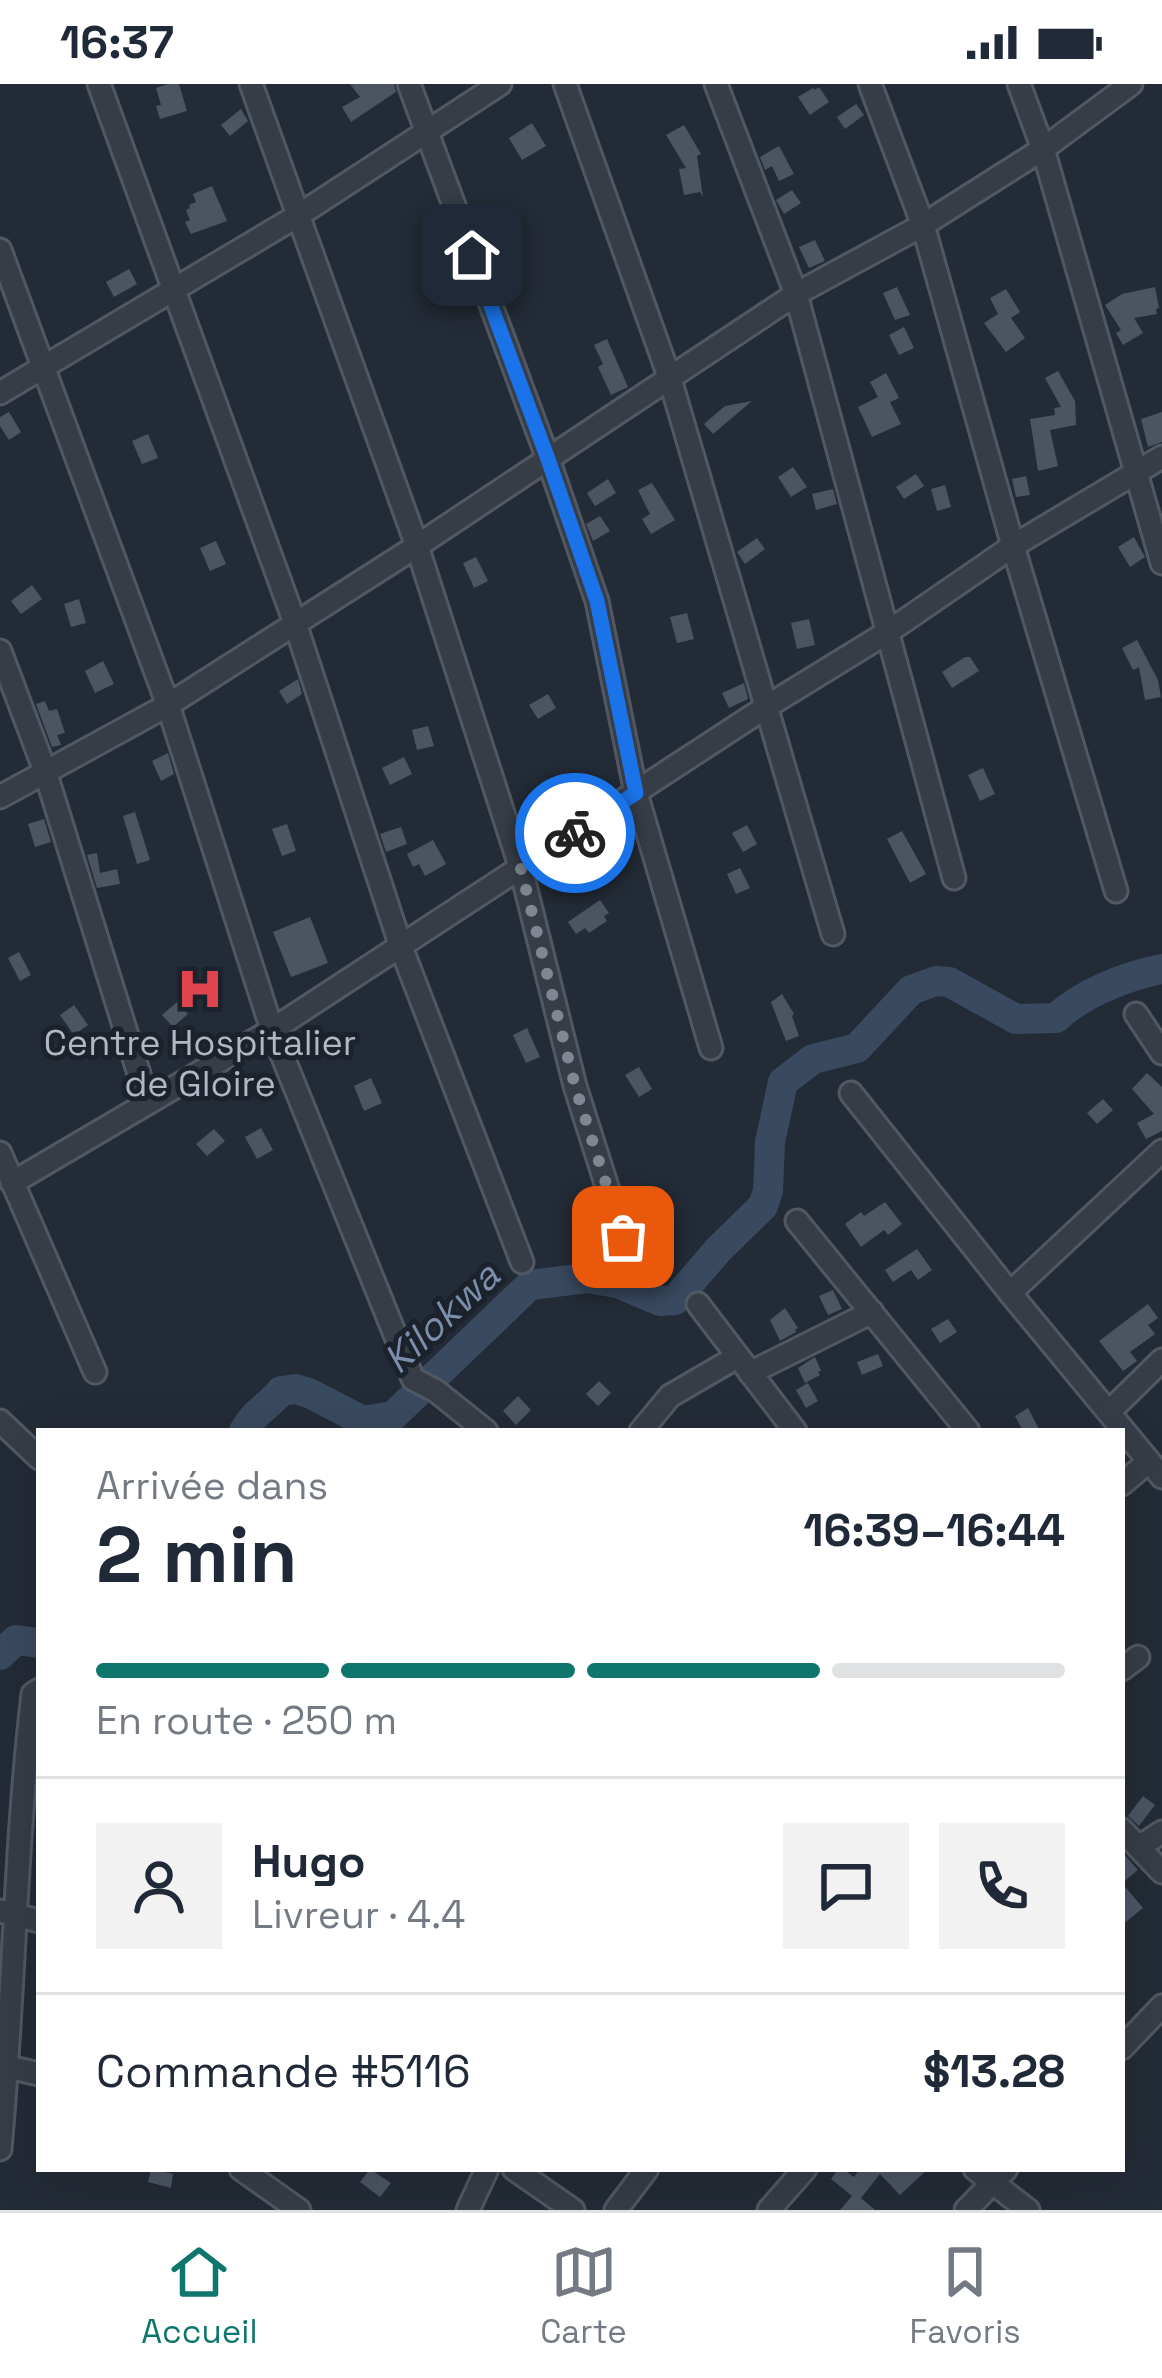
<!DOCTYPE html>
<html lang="fr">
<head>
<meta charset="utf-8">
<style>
	body { margin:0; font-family:"Space Grotesk",sans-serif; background:#f2f2f3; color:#1f2937; height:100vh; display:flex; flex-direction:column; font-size:45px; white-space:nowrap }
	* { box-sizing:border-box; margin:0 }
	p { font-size:39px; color:#747a83 }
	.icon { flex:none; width:66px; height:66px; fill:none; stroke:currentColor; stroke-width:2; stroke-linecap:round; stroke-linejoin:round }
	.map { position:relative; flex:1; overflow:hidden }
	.sheet { position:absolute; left:36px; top:1344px; width:1089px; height:744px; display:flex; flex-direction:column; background:#fff; border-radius:0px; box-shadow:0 12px 48px #0002 }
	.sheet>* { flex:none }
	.pin { position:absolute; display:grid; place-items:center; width:102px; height:102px; color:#fff; margin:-51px; border-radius:24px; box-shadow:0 6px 18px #0006 }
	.courier { position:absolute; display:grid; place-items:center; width:120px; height:120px; margin:-60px; border:9px solid #1a73e8; border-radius:50%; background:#fff; color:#222; box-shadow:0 3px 15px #0007 }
	.overview em { font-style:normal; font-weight:700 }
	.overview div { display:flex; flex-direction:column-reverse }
	.overview { display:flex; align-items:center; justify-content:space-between; height:204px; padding:0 60px }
	h1 { font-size:78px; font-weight:700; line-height:90px }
	.bar { display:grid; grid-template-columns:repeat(4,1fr); gap:18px 12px; align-content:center; height:144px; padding:0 60px }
	.bar i { height:15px; border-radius:9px; background:#e0e1e3 }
	.bar .on { background:#0f766e }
	.bar p { grid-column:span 4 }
	.line { display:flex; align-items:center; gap:30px; padding:0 60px; border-top:3px solid #e0e1e3 }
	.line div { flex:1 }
	.round { display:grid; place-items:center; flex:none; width:126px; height:126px; border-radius:0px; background:#f2f2f3 }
	.status { display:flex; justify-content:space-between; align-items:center; height:84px; padding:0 60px; background:#fff; direction:ltr }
	.status svg { height:33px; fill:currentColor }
	.dock { display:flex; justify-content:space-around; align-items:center; height:168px; border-top:3px solid #e0e1e3; background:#fff; font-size:33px; color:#747a83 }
	.dock a { display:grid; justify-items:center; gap:6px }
	.dock .on { color:#0f766e }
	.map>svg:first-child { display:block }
</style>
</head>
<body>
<div class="status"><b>16:37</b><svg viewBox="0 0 49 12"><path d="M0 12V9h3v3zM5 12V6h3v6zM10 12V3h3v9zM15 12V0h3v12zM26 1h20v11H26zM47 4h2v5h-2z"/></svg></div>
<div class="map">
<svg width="1162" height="2126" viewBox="0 0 1162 2126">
	<rect width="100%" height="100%" fill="#232b36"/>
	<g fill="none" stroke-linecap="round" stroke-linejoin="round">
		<!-- river -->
		<g stroke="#39495f" stroke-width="30">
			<path d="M 244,1347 C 256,1326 267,1324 281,1307 L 296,1305 L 311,1310 L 363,1337 L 393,1332 L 530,1201 L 587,1194 L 617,1199 L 660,1217 L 675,1216 L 718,1166 L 763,1122 L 768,1107 L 770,1058 L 783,998 L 813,975 L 857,964 L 911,906 L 936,897 L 949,898 L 1016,935 L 1056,934 C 1083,909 1126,892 1162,885"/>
			<path d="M 0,1571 L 16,1556 L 39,1559"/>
		</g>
	</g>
	<!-- building -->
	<g fill="#4b5562">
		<path d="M 168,0 L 179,0 L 187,27 L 160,35 L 156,22 L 161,21 L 156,4 Z"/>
		<path d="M 350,0 L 394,0 L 396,8 L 351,38 L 342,23 L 360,13 Z"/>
		<path d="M 819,3 L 829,18 L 810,31 L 798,13 L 813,4 L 815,6 Z"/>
		<path d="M 856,20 L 864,31 L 845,45 L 837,33 Z"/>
		<path d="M 241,25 L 248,37 L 230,52 L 221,41 Z"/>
		<path d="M 532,39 L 546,62 L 522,76 L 509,54 Z"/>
		<path d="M 684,41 L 701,70 L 697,72 L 703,113 L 700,108 L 684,111 L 679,85 L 686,84 L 666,51 Z"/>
		<path d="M 779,62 L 794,90 L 779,97 L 772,82 L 765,86 L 760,73 Z"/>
		<path d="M 212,102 L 227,137 L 191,150 L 185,138 L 190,136 L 186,126 L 190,124 L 189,121 L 196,118 L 193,110 Z"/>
		<path d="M 792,106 L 801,119 L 784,130 L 776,116 Z"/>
		<path d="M 815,156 L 825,177 L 809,184 L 799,163 Z"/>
		<path d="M 129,185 L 137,200 L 114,213 L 106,198 Z"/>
		<path d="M 897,203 L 910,231 L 895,236 L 883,209 Z"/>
		<path d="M 1155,203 L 1159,224 L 1156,225 L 1157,230 L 1134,234 L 1143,249 L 1123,261 L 1116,249 L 1121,246 L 1105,221 L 1122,210 Z"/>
		<path d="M 1006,205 L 1020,228 L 1011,234 L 1025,254 L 1006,268 L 984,239 L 998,230 L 990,214 Z"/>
		<path d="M 904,243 L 914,264 L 899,271 L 889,251 Z"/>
		<path d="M 607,255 L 628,303 L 611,311 L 598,283 L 603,280 L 594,261 Z"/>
		<path d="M 1058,287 L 1075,317 L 1076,341 L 1050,346 L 1058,382 L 1038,387 L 1030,335 L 1055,331 L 1054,324 L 1061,323 L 1045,294 Z"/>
		<path d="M 886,289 L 899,314 L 890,318 L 901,340 L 872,353 L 858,323 L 878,313 L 870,298 Z"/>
		<path d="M 752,317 L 713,350 L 704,340 L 725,322 Z"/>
		<path d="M 9,328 L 21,348 L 9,356 L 0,342 L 0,333 Z"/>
		<path d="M 1162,328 L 1162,358 L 1148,363 L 1141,335 Z"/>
		<path d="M 148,350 L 158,374 L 142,380 L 132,357 Z"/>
		<path d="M 793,383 L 807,403 L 791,413 L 778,393 Z"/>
		<path d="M 916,390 L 924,402 L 904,415 L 896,403 Z"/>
		<path d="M 1026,392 L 1030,411 L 1016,413 L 1012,395 Z"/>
		<path d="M 608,395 L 616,409 L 595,422 L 587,409 Z"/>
		<path d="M 652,399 L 675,436 L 651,450 L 642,435 L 650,430 L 638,406 Z"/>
		<path d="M 945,401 L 951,423 L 937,427 L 931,405 Z"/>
		<path d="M 833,405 L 837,420 L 816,426 L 812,410 Z"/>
		<path d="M 600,432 L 610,447 L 593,457 L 586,440 Z"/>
		<path d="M 1134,453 L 1145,473 L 1130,483 L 1118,463 Z"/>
		<path d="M 757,454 L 765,465 L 745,480 L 737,468 Z"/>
		<path d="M 216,457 L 226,480 L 210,487 L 200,464 Z"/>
		<path d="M 476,473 L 488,497 L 474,504 L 463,479 Z"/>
		<path d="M 32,501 L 42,515 L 21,530 L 11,517 Z"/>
		<path d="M 79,515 L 86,539 L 71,543 L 64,520 Z"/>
		<path d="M 687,529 L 694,555 L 677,559 L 670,533 Z"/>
		<path d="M 809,535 L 815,561 L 797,565 L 791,539 Z"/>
		<path d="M 1137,556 L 1158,596 L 1161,613 L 1145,616 L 1139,583 L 1133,586 L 1122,564 Z"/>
		<path d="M 965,573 L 970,573 L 979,587 L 952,604 L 942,588 Z"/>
		<path d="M 103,577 L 114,600 L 95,609 L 85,587 Z"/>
		<path d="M 298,595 L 302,610 L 287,620 L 279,607 Z"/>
		<path d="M 744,599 L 748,615 L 729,624 L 722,609 Z"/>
		<path d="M 548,610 L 556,624 L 538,635 L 529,621 Z"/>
		<path d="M 45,617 L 49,627 L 57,625 L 65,649 L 57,651 L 61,661 L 52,663 L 36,620 Z"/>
		<path d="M 428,642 L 434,662 L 417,666 L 412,646 Z"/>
		<path d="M 168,669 L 174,690 L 161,697 L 152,677 Z"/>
		<path d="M 404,673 L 412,690 L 390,701 L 382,684 Z"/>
		<path d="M 983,684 L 995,710 L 980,717 L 968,691 Z"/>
		<path d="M 135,728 L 150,776 L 137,780 L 123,732 Z"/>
		<path d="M 44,735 L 51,758 L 35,763 L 28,740 Z"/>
		<path d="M 287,740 L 296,767 L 282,772 L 272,745 Z"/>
		<path d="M 747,741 L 757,760 L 743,768 L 732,749 Z"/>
		<path d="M 401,743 L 407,760 L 386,768 L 380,750 Z"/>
		<path d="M 902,747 L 926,790 L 910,799 L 887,755 Z"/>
		<path d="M 433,756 L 446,780 L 425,792 L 419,780 L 413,783 L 407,770 Z"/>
		<path d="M 97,769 L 100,789 L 117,785 L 120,800 L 97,804 L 87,771 Z"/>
		<path d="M 740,784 L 750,804 L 736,810 L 727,790 Z"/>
		<path d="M 600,816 L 609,829 L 604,832 L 607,837 L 589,849 L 585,844 L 576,850 L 568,838 Z"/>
		<path d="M 310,833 L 328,879 L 291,893 L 273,848 Z"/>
		<path d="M 19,868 L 31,891 L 20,897 L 8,874 Z"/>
		<path d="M 782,910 L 794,930 L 792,932 L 799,952 L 786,957 L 771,918 Z"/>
		<path d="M 177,918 L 188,930 L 173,943 L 162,931 Z"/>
		<path d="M 74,921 L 88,941 L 74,951 L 60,931 Z"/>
		<path d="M 527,944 L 540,973 L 526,979 L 513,951 Z"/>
		<path d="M 639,983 L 652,1005 L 639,1013 L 625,991 Z"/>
		<path d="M 1147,989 L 1162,1003 L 1162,1047 L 1146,1055 L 1137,1039 L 1154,1030 L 1132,1005 Z"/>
		<path d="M 371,994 L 382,1019 L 364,1027 L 354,1002 Z"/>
		<path d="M 1103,1015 L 1113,1026 L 1097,1040 L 1087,1029 Z"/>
		<path d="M 261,1044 L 273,1066 L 257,1075 L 245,1053 Z"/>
		<path d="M 214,1045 L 225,1057 L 207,1072 L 196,1060 Z"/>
		<path d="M 885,1118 L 902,1140 L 888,1151 L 884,1146 L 861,1163 L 845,1140 L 861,1128 L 864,1132 Z"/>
		<path d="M 917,1165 L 932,1186 L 918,1196 L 911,1186 L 893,1198 L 885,1186 Z"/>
		<path d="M 833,1206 L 842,1225 L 828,1231 L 819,1212 Z"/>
		<path d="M 1148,1220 L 1158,1234 L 1148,1241 L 1155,1250 L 1130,1268 L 1137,1277 L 1123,1287 L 1099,1257 Z"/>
		<path d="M 785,1224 L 798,1244 L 795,1246 L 796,1248 L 780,1257 L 770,1236 Z"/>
		<path d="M 948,1235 L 957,1248 L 940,1259 L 931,1245 Z"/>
		<path d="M 878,1270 L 883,1282 L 862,1291 L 857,1278 Z"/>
		<path d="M 815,1273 L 821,1287 L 818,1288 L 820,1291 L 805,1299 L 798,1284 Z"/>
		<path d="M 599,1297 L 611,1309 L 598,1322 L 586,1310 Z"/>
		<path d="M 808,1299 L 818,1317 L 806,1324 L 796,1306 Z"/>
		<path d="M 518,1312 L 531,1326 L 516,1341 L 503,1327 Z"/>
		<path d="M 1028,1324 L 1040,1347 L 1023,1347 L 1015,1332 Z"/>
		<path d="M 1143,1712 L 1155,1721 L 1139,1742 L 1128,1732 Z"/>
		<path d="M 1122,1768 L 1138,1786 L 1122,1799 L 1143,1824 L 1122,1841 Z"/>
		<path d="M 151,2085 L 173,2090 L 171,2104 L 148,2098 Z"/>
		<path d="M 370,2085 L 391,2099 L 380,2113 L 360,2098 Z"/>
		<path d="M 838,2085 L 843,2085 L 854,2093 L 860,2085 L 928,2085 L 900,2111 L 880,2090 L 861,2114 L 875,2126 L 840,2126 L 852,2112 L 831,2095 Z"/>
	</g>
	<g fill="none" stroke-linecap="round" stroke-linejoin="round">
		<!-- minor casing -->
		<g stroke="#515862" stroke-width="27">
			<g id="minor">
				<path d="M 99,0 L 295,539 L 401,863 L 522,1178"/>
				<path d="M 251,0 L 417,462 L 521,785 L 575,1002 L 623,1153"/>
				<path d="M 409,0 L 548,375 L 597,517 L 636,709 L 711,964"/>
				<path d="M 565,0 L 670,295 L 833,850"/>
				<path d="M 716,0 L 796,210 L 954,794"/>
				<path d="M 870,0 L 923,141 L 1013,462 L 1116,807"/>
				<path d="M 1019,0 L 1043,65 L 1162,479"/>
				<path d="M 0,166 L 168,621 L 272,946 L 413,1295 L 436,1307 L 486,1347"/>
				<path d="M 0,309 L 299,131 L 500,0"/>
				<path d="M 0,567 L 45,687 L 148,1019"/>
				<path d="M 0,713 L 168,621 L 417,462 L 796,210 L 923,141 L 1043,65 L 1131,0"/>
				<path d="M 1136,930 L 1162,969"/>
				<path d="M 851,1009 L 1010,1209 L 1162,1393"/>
				<path d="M 0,1069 L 95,1288"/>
				<path d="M 12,1099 L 272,946 L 766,623 L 888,548 L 1013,462 L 1162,373"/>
				<path d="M 797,1137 L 968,1347"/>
				<path d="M 1010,1209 L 1162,1067"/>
				<path d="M 698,1220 L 795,1347"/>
				<path d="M 750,1289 L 872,1228"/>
				<path d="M 1109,1328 L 1162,1276"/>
				<path d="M 0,1337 L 39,1374"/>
				<path d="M 641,1347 L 670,1312 L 737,1273"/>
				<path d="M 1122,1400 L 1148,1378"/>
				<path d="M 1122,1585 L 1138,1573"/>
				<path d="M 1122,1746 L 1162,1788"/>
				<path d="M 1139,1763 L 1162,1748"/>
				<path d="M 0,1827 L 39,1837"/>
				<path d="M 1122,1964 L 1162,1922"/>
				<path d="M 8,1983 L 39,1990"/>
				<path d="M 0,2065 C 14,1914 15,1761 33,1610 L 39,1606"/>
				<path d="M 241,2085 L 299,2126"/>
				<path d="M 514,2085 L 573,2126"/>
				<path d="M 975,2085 L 1028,2126"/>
				<path d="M 468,2126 L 487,2085"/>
				<path d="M 616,2126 L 647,2085"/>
				<path d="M 769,2126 L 805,2085"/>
				<path d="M 966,2126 L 1006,2085"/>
			</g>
		</g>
		<!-- minor -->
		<use href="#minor" stroke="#363d47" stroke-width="21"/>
	</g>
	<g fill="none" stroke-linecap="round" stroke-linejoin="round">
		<!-- done -->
		<path stroke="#7f8792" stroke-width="12" stroke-dasharray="0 21.6" d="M 575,749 L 521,785 L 575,1002 L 623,1153"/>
		<!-- route -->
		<path stroke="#1a73e8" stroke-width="15" d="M 472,171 L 548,375 L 597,517 L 636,709 L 575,749"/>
	</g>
	<!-- icons -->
	<defs>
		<g id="hospital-bare" transform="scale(3.6)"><path d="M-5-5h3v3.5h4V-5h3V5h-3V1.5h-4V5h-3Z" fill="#e0444e" stroke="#1b222c" stroke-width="2.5" paint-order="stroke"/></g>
	</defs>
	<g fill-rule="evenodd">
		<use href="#hospital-bare" x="200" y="905"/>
	</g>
	<g text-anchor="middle" stroke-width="10" stroke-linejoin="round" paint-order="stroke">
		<!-- poi labels -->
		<g font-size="36" fill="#b1b8c3" stroke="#1b222c">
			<text x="200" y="971">Centre Hospitalier<tspan x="200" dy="41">de Gloire</tspan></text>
		</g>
		<!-- water labels -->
		<g font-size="39" font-style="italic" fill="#7b8faa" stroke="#1b222c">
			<text transform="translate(441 1233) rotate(-43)" y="14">Kilokwa</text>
		</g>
	</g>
</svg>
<div class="pin" style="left:623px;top:1153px;background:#ea580c"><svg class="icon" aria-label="bag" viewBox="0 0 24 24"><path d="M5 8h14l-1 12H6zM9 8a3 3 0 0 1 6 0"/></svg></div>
<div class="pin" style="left:472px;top:171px;background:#1f2937"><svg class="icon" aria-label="home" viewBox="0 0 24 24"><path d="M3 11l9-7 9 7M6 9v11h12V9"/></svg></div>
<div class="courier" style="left:575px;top:749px"><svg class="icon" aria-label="bike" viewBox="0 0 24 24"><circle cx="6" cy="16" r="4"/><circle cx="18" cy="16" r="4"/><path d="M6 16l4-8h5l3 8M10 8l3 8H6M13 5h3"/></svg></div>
<section class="sheet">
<div class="overview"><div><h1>2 min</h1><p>Arrivée dans</p></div><em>16:39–16:44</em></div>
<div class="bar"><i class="on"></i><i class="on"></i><i class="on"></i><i></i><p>En route · 250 m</p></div>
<div class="line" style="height:216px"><a class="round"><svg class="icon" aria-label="person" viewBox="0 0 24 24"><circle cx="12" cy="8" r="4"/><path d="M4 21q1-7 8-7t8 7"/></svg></a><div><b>Hugo</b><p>Livreur · 4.4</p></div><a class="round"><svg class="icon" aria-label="chat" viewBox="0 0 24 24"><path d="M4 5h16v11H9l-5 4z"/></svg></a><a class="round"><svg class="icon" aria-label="phone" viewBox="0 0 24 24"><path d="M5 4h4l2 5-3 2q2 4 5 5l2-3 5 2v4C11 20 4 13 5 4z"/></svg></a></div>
<div class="line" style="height:156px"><div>Commande #5116</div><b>$13.28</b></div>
</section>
</div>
<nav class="dock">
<a class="on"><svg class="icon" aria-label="home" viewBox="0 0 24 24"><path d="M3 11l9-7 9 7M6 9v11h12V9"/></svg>Accueil</a>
<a><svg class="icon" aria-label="map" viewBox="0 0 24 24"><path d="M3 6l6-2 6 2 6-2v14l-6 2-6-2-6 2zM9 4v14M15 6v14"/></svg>Carte</a>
<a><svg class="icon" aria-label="saved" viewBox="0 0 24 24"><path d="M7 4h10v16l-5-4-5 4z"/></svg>Favoris</a>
</nav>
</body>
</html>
